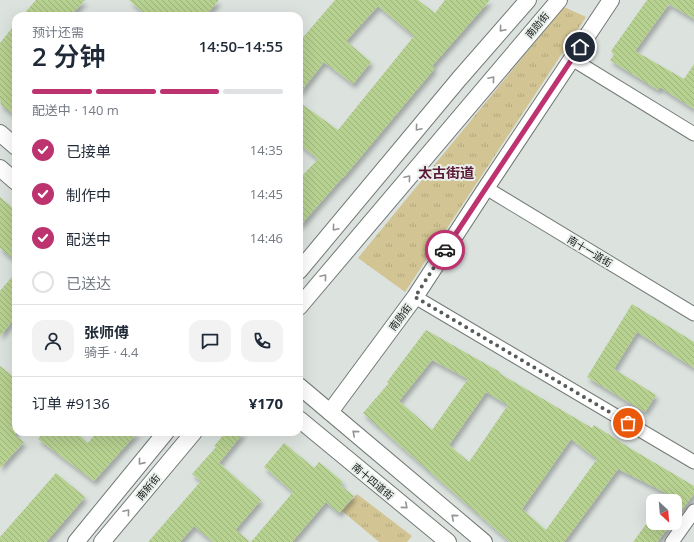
<!DOCTYPE html>
<html lang="zh">
<head>
<meta charset="utf-8">
<style>
	body { margin:0; font-family:"Open Sans","Noto Sans SC",sans-serif; background:#f2f2f3; color:#1f2937; height:100vh; display:flex; flex-direction:column; font-size:15px; white-space:nowrap }
	* { box-sizing:border-box; margin:0 }
	p { font-size:13px; color:#747a83 }
	.icon { flex:none; width:22px; height:22px; fill:none; stroke:currentColor; stroke-width:2; stroke-linecap:round; stroke-linejoin:round }
	.map { position:relative; flex:1; overflow:hidden }
	.drawer { position:absolute; left:12px; top:12px; width:291px; height:424px; display:flex; flex-direction:column; background:#fff; border-radius:12px; box-shadow:0 4px 16px #0002 }
	.drawer>* { flex:none }
	.needle { width:26px; rotate:154deg }
	.controls { position:absolute; left:646px; top:494px; display:grid; gap:8px }
	.controls a { display:grid; place-items:center; width:36px; height:36px; border-radius:8px; background:#fff; box-shadow:0 4px 16px #0002; font-size:20px }
	.pin { position:absolute; display:grid; place-items:center; width:34px; height:34px; color:#fff; margin:-17px; border:2px solid #fff; border-radius:50%; box-shadow:0 1px 4px #0007 }
	.courier { position:absolute; display:grid; place-items:center; width:40px; height:40px; margin:-20px; border:3px solid #bc3370; border-radius:50%; background:#fff; color:#222; box-shadow:0 1px 5px #0007 }
	.headline em { font-style:normal; font-weight:600 }
	.headline div { display:flex; flex-direction:column-reverse }
	.headline { display:flex; align-items:center; justify-content:space-between; height:68px; padding:0 20px }
	h1 { font-size:26px; font-weight:600; line-height:30px }
	.bar { display:grid; grid-template-columns:repeat(4,1fr); gap:6px 4px; align-content:center; height:48px; padding:0 20px }
	.bar i { height:5px; border-radius:3px; background:#e0e1e3 }
	.bar .active { background:#bc3370 }
	.bar p { grid-column:span 4 }
	.line { display:flex; align-items:center; gap:10px; padding:0 20px; border-top:1px solid #e0e1e3 }
	.line div { flex:1 }
	.round { display:grid; place-items:center; flex:none; width:42px; height:42px; border-radius:12px; background:#f2f2f3 }
	ol { padding:0 20px; list-style:none }
	li { display:flex; align-items:center; gap:12px; height:44px }
	li p { margin-inline-start:auto }
	li .icon { padding:4px; border-radius:50%; background:#bc3370; color:#fff; stroke-width:4 }
	li:last-child { color:#747a83 }
	li i { width:22px; height:22px; border:2px solid #e0e1e3; border-radius:50% }
	.map>svg:first-child { display:block }
</style>
</head>
<body>
<div class="map">
<svg width="694" height="542" viewBox="0 0 694 542">
	<defs>
		<pattern id="grass-tufts" width="24" height="20" patternUnits="userSpaceOnUse"><rect width="24" height="20" fill="#d2c493"/><path d="M3 7l-1-3M5 7V3M7 7l1-3M15 17l-1-3M17 17v-4M19 17l1-3" fill="none" stroke="#b3a87e"/></pattern>
		<pattern id="building-back-hatch" width="6" height="6" patternUnits="userSpaceOnUse"><rect width="6" height="6" fill="#b7d191"/><path d="M-1 5l2 2M0 0l6 6M5-1l2 2" fill="none" stroke="#9cb37c"/></pattern>
		<filter id="shadow"><feDropShadow dx="2.5" dy="4.5" stdDeviation="2" flood-color="#0004"/></filter>
	</defs>
	<rect width="100%" height="100%" fill="#dce3df"/>
	<!-- grass -->
	<g fill="url(#grass-tufts)">
		<path d="M 564,7 L 586,17 L 405,292 L 358,258 Z"/>
		<path d="M 357,494 L 412,536 L 407,542 L 379,542 L 342,511 Z"/>
	</g>
	<!-- building -->
	<g fill="url(#building-back-hatch)" fill-rule="evenodd" filter="url(#shadow)">
		<path d="M 36,0 L 85,0 L 70,16 L 22,16 Z"/>
		<path d="M 129,0 L 219,0 L 205,16 L 147,16 Z"/>
		<path d="M 335,0 L 418,0 L 435,13 L 445,0 L 490,0 L 432,66 L 435,68 L 343,178 L 342,178 L 299,227 L 299,179 L 318,159 L 299,144 L 299,102 L 338,130 L 414,36 L 378,6 L 346,41 L 371,62 L 353,84 L 324,62 L 299,94 L 299,42 Z"/>
		<path d="M 647,0 L 694,0 L 694,19 L 669,4 L 635,51 L 684,79 L 694,64 L 694,109 L 660,87 L 658,90 L 610,60 L 614,55 L 611,51 Z"/>
		<path d="M 16,23 L 16,116 L 1,105 L 0,99 L 0,43 Z"/>
		<path d="M 0,197 L 16,211 L 16,261 L 0,248 Z"/>
		<path d="M 16,272 L 16,317 L 0,336 L 0,291 Z"/>
		<path d="M 632,304 L 694,342 L 694,368 L 637,332 L 614,369 L 656,395 L 645,412 L 587,377 Z"/>
		<path d="M 426,330 L 500,372 L 499,373 L 592,428 L 594,425 L 633,450 L 694,486 L 694,494 L 675,519 L 675,501 L 663,501 L 668,494 L 618,469 L 564,542 L 510,542 L 363,413 L 389,383 L 387,382 ZM 432,360 L 468,379 L 432,430 L 399,401 ZM 486,392 L 508,405 L 469,462 L 449,445 ZM 571,439 L 597,459 L 546,530 L 522,509 Z"/>
		<path d="M 0,366 L 16,379 L 16,436 L 24,442 L 0,468 Z"/>
		<path d="M 44,432 L 75,432 L 88,443 L 97,432 L 138,432 L 94,481 L 38,439 Z"/>
		<path d="M 226,432 L 244,432 L 219,463 L 261,500 L 236,529 L 237,529 L 236,530 L 250,542 L 213,542 L 194,526 L 180,542 L 148,542 L 201,481 L 192,474 L 216,447 L 214,446 Z"/>
		<path d="M 284,443 L 314,468 L 319,462 L 343,482 L 340,485 L 354,496 L 339,513 L 326,502 L 292,542 L 251,542 L 293,492 L 264,467 Z"/>
		<path d="M 56,473 L 85,497 L 46,542 L 0,542 L 0,537 Z"/>
		<path d="M 647,523 L 672,523 L 657,542 L 633,542 Z"/>
	</g>
	<g fill="none" stroke-linecap="round" stroke-linejoin="round">
		<!-- minor casing -->
		<g stroke="#737a76" stroke-width="15">
			<g id="minor">
				<path d="M 572,59 L 694,134"/>
				<path d="M 486,188 L 694,314"/>
				<path d="M 415,297 L 694,462"/>
				<path d="M 672,542 L 694,511"/>
			</g>
		</g>
		<!-- major casing -->
		<g stroke="#737a76" stroke-width="18">
			<g id="major">
				<path d="M 0,133 L 16,147"/>
				<path d="M 0,168 L 16,182"/>
				<path d="M 299,271 L 459,79 L 528,0"/>
				<path d="M 299,307 L 559,0"/>
				<path d="M 299,386 L 484,542"/>
				<path d="M 330,412 L 415,297 L 486,188 L 611,0"/>
				<path d="M 299,419 L 448,542"/>
				<path d="M 76,542 L 166,432"/>
				<path d="M 102,542 L 194,432"/>
			</g>
		</g>
		<!-- minor -->
		<use href="#minor" stroke="#fff" stroke-width="13"/>
		<!-- major -->
		<use href="#major" stroke="#fff" stroke-width="16"/>
	</g>
	<!-- one-way arrows -->
	<defs><path id="oneway-chevron" d="M-2-3.5L2.5 0L-2 3.5" fill="none" stroke-width="1.6" stroke-linecap="round" stroke-linejoin="round"/></defs>
	<g stroke="#939594">
		<use href="#oneway-chevron" transform="translate(502 29) rotate(131)"/>
		<use href="#oneway-chevron" transform="translate(492 79) rotate(-50)"/>
		<use href="#oneway-chevron" transform="translate(418 128) rotate(130)"/>
		<use href="#oneway-chevron" transform="translate(408 178) rotate(-50)"/>
		<use href="#oneway-chevron" transform="translate(335 228) rotate(130)"/>
		<use href="#oneway-chevron" transform="translate(324 277) rotate(-50)"/>
		<use href="#oneway-chevron" transform="translate(355 433) rotate(-140)"/>
		<use href="#oneway-chevron" transform="translate(141 462) rotate(129)"/>
		<use href="#oneway-chevron" transform="translate(405 506) rotate(40)"/>
		<use href="#oneway-chevron" transform="translate(127 512) rotate(-50)"/>
		<use href="#oneway-chevron" transform="translate(454 517) rotate(-140)"/>
	</g>
	<g fill="none" stroke-linecap="round" stroke-linejoin="round">
		<!-- done -->
		<path stroke="#575c59" stroke-width="4" stroke-dasharray="0 7.2" d="M 445,250 L 415,297 L 628,423"/>
		<!-- route -->
		<path stroke="#bc3370" stroke-width="5" d="M 445,250 L 486,188 L 580,47"/>
	</g>
	<g text-anchor="middle" stroke-width="4" stroke-linejoin="round" paint-order="stroke">
		<!-- street labels -->
		<g font-size="10" fill="#101311" stroke="#e9f0ec">
			<text transform="translate(537 25) rotate(-50)" y="4">南勋街</text>
			<text transform="translate(590 251) rotate(31)" y="4">南十一道街</text>
			<text transform="translate(400 317) rotate(-53)" y="4">南勋街</text>
			<text transform="translate(373 481) rotate(40)" y="4">南十四道街</text>
			<text transform="translate(148 487) rotate(-50)" y="4">南新街</text>
		</g>
		<!-- district labels -->
		<g font-size="14" font-weight="bold" fill="#5b1935" stroke="#e9f0ec">
			<text x="446" y="178">太古街道</text>
		</g>
	</g>
</svg>
<div class="controls">
<a><svg class="needle" viewBox="-14 -14 28 28"><path d="M0-13l5 13h-10z" fill="#e53935"/><path d="M0 13l5-13h-10z" fill="#747a83"/></svg></a>
</div>
<div class="pin" style="left:628px;top:423px;background:#ea580c"><svg class="icon" aria-label="bag" viewBox="0 0 24 24"><path d="M5 8h14l-1 12H6zM9 8a3 3 0 0 1 6 0"/></svg></div>
<div class="pin" style="left:580px;top:47px;background:#1f2937"><svg class="icon" aria-label="home" viewBox="0 0 24 24"><path d="M3 11l9-7 9 7M6 9v11h12V9"/></svg></div>
<div class="courier" style="left:445px;top:250px"><svg class="icon" aria-label="car" viewBox="0 0 24 24"><path d="M5 17H2v-5l4-1 3-4h7l3 4 3 1v5h-3M9 17h6M6 11h13"/><circle cx="7" cy="17" r="2"/><circle cx="17" cy="17" r="2"/></svg></div>
<section class="drawer">
<div class="headline"><div><h1>2 分钟</h1><p>预计还需</p></div><em>14:50–14:55</em></div>
<div class="bar"><i class="active"></i><i class="active"></i><i class="active"></i><i></i><p>配送中 · 140 m</p></div>
<ol>
<li><svg class="icon" aria-label="check" viewBox="0 0 24 24"><path d="M5 12l5 5 9-10"/></svg>已接单<p>14:35</p></li>
<li><svg class="icon" aria-label="check" viewBox="0 0 24 24"><path d="M5 12l5 5 9-10"/></svg>制作中<p>14:45</p></li>
<li><svg class="icon" aria-label="check" viewBox="0 0 24 24"><path d="M5 12l5 5 9-10"/></svg>配送中<p>14:46</p></li>
<li><i></i>已送达</li>
</ol>
<div class="line" style="height:72px"><a class="round"><svg class="icon" aria-label="person" viewBox="0 0 24 24"><circle cx="12" cy="8" r="4"/><path d="M4 21q1-7 8-7t8 7"/></svg></a><div><b>张师傅</b><p>骑手 · 4.4</p></div><a class="round"><svg class="icon" aria-label="chat" viewBox="0 0 24 24"><path d="M4 5h16v11H9l-5 4z"/></svg></a><a class="round"><svg class="icon" aria-label="phone" viewBox="0 0 24 24"><path d="M5 4h4l2 5-3 2q2 4 5 5l2-3 5 2v4C11 20 4 13 5 4z"/></svg></a></div>
<div class="line" style="height:52px"><div>订单 #9136</div><b>¥170</b></div>
</section>
</div>
</body>
</html>
